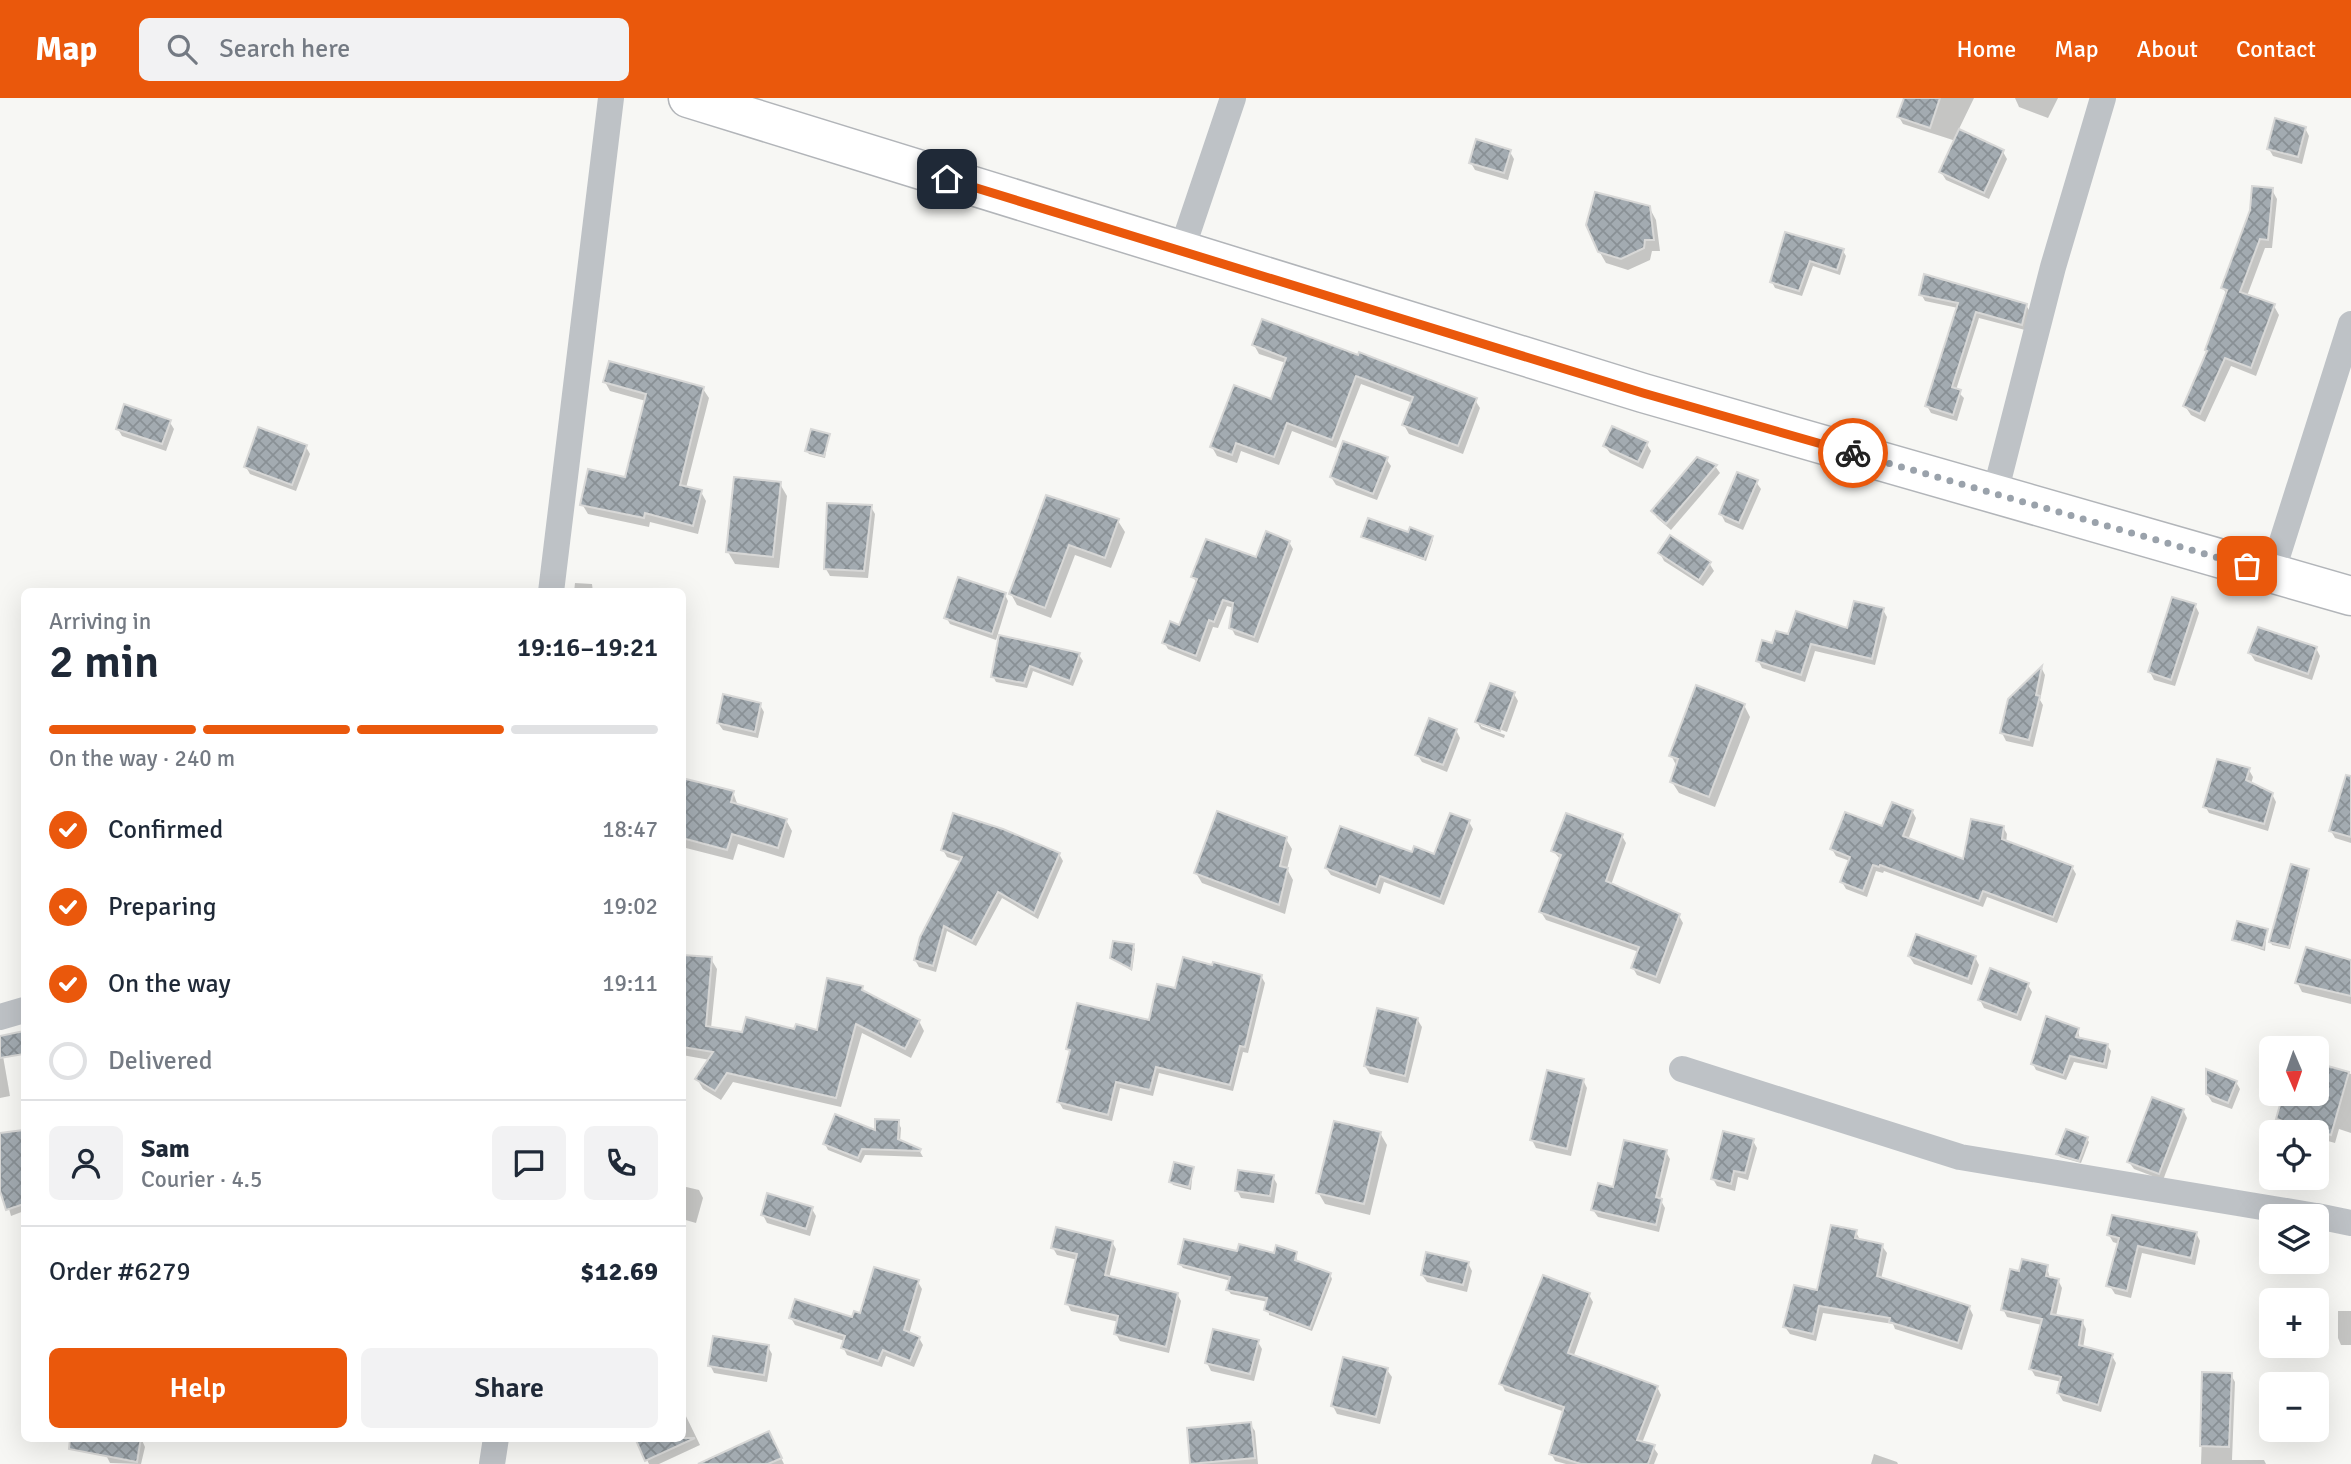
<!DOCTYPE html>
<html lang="en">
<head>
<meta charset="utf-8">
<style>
	body { margin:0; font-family:Signika,sans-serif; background:#f2f2f3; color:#1f2937; height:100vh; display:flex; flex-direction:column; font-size:26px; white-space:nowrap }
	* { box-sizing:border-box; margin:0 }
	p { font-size:23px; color:#747a83 }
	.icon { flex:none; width:38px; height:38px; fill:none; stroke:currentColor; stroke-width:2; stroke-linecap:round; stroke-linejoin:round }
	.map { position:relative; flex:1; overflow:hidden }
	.sheet { position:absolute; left:21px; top:490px; width:665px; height:854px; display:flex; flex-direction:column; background:#fff; border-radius:10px; box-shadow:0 7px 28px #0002 }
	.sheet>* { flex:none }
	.needle { width:46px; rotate:178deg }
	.tools { position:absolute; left:2259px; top:938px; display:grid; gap:14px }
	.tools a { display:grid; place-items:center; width:70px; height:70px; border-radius:10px; background:#fff; box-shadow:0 7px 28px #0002; font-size:35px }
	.pin { position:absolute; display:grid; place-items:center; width:60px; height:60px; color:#fff; margin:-30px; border-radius:14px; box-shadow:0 4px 10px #0006 }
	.courier { position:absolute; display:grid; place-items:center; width:70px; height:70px; margin:-35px; border:5px solid #ea580c; border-radius:50%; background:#fff; color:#222; box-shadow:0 2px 9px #0007 }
	.head em { font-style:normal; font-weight:600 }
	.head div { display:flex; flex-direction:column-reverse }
	.head { display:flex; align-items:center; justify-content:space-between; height:119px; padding:0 28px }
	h1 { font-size:46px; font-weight:600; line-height:52px }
	.bar { display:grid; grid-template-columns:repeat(4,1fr); gap:10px 7px; align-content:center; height:84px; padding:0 28px }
	.bar i { height:9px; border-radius:5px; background:#e0e1e3 }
	.bar .current { background:#ea580c }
	.bar p { grid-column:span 4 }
	.line { display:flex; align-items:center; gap:18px; padding:0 28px; border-top:2px solid #e0e1e3 }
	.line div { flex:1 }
	.round { display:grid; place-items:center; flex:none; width:74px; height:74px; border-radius:10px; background:#f2f2f3 }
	ol { padding:0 28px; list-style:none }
	li { display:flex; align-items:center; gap:21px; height:77px }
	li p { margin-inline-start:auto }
	li .icon { padding:7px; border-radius:50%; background:#ea580c; color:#fff; stroke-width:4 }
	li:last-child { color:#747a83 }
	li i { width:38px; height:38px; border:4px solid #e0e1e3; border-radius:50% }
	.action { display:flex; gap:14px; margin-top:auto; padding:14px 28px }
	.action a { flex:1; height:80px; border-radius:10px; background:#ea580c; color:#fff; font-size:28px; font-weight:600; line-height:80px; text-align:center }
	.action a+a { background:#f2f2f3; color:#1f2937 }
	header { display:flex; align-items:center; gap:42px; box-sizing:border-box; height:98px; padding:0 35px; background:#ea580c; color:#fff }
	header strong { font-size:33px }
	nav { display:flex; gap:38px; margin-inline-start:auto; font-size:24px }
	.search { width:490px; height:63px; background:#f2f2f3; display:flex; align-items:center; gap:18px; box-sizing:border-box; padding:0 24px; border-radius:10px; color:#747a83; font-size:26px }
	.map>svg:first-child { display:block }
</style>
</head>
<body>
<header>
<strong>Map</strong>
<div class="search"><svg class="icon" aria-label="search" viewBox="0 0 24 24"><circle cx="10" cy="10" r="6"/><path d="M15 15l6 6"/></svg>Search here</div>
<nav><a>Home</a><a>Map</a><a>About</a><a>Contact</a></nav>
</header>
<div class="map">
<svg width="2351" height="1366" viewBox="0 0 2351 1366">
	<defs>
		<pattern id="building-cross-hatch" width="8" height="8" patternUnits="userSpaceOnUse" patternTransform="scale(1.75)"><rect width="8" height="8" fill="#a3abb1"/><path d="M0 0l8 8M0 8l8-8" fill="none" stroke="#899095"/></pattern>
	</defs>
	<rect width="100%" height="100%" fill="#f7f7f4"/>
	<!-- shadow -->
	<g fill="#0003">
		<path d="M 1906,0 L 1974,0 L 1958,33 L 2003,54 L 2007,61 L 1989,101 L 1946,82 L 1941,74 L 1956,43 L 1903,26 L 1899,19 Z"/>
		<path d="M 2015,0 L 2058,0 L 2048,20 L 2019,9 Z"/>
		<path d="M 2305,30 L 2309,38 L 2302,66 L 2273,58 L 2269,51 Z"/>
		<path d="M 1510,54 L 1514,61 L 1508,82 L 1475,72 L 1471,65 Z"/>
		<path d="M 2272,92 L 2277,101 L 2272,150 L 2265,150 L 2247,198 L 2274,208 L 2279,217 L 2256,278 L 2231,268 L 2205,324 L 2191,317 L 2185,308 L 2208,255 L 2227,197 L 2223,190 Z"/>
		<path d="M 1649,109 L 1656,122 L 1660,153 L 1652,153 L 1650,162 L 1628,172 L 1606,165 L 1599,153 Z"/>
		<path d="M 1786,136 L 1843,153 L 1846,158 L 1840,177 L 1813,168 L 1802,198 L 1775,190 L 1772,184 Z"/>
		<path d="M 1921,196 L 2026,207 L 2030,214 L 2025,232 L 1979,220 L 1956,292 L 1964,300 L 1957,323 L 1931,315 L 1927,308 L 1958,210 L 1925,203 Z"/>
		<path d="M 1254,247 L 1475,302 L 1480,310 L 1463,356 L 1409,336 L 1404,327 L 1413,305 L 1361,286 L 1336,350 L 1292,333 L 1279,367 L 1241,353 L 1237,365 L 1217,358 L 1212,349 L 1272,303 L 1286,265 L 1259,256 Z"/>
		<path d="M 605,284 L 703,291 L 709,300 L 686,390 L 701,394 L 706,403 L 698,436 L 650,424 L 649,429 L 588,416 L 582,406 L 627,381 L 646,303 L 610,293 Z"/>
		<path d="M 169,323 L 174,331 L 166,353 L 122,338 L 118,331 Z"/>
		<path d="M 829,338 L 825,360 L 809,356 L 807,353 Z"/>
		<path d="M 1646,345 L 1651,353 L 1643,371 L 1610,355 L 1605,348 Z"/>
		<path d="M 306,349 L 310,356 L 296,393 L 250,376 L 246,369 Z"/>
		<path d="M 1386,361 L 1391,368 L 1377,402 L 1336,387 L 1331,379 Z"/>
		<path d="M 1715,368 L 1720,375 L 1671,432 L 1657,420 L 1653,413 Z"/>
		<path d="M 1756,384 L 1761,391 L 1743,432 L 1725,424 L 1721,416 Z"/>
		<path d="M 780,386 L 787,398 L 779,470 L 735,466 L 728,454 Z"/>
		<path d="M 1047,399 L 1118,423 L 1125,434 L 1111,470 L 1075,457 L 1051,520 L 1017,507 L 1011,496 Z"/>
		<path d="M 871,409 L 875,416 L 868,480 L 830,478 L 826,471 Z"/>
		<path d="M 1409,436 L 1432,439 L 1433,442 L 1426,463 L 1363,439 Z"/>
		<path d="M 1289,444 L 1293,451 L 1258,545 L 1235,537 L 1231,529 L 1234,510 L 1227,508 L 1218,530 L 1213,529 L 1200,564 L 1168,551 L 1164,544 L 1180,529 L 1197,485 L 1193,479 L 1257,461 Z"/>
		<path d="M 1660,455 L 1709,465 L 1714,473 L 1703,488 L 1664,463 Z"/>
		<path d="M 575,485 L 592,486 L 593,494 L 574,494 Z"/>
		<path d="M 1005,497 L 1008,503 L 996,542 L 950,526 L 946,519 Z"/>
		<path d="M 2195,507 L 2199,515 L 2175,588 L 2154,582 L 2150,574 Z"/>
		<path d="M 1883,512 L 1887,519 L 1875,567 L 1815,553 L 1805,584 L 1762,570 L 1758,562 L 1789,539 L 1848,532 Z"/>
		<path d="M 1001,539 L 1079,557 L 1083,563 L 1073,588 L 1033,573 L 1027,590 L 996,584 L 993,578 Z"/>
		<path d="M 2316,550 L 2320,558 L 2312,582 L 2255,563 L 2250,555 Z"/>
		<path d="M 2042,571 L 2045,577 L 2040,602 L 2043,607 L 2033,649 L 2006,643 L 2002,635 L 2010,601 Z"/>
		<path d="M 1514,596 L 1518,603 L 1507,634 L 1481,624 L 1481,628 L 1505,637 L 1504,640 L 1481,631 L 1477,624 Z"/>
		<path d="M 760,607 L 764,614 L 758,640 L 723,632 L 718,625 Z"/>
		<path d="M 1744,607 L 1750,619 L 1715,709 L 1679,695 L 1672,684 L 1677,669 L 1671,657 Z"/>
		<path d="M 1456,632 L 1460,640 L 1447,674 L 1422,664 L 1417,656 Z"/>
		<path d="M 2249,672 L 2253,679 L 2251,686 L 2272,696 L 2276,704 L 2268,733 L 2209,715 L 2205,708 Z"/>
		<path d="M 682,682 L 733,694 L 738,708 L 786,722 L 792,733 L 784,760 L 738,746 L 733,762 L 682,749 Z"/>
		<path d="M 1912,713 L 1916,720 L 1908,742 L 1964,763 L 2003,729 L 2007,736 L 2006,745 L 2072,769 L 2076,776 L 2057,825 L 1987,799 L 1983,809 L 1884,773 L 1883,775 L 1876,773 L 1867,799 L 1846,791 L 1842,784 L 1850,763 L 1836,758 L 1832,751 L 1883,731 Z"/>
		<path d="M 2351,713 L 2351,745 L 2335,740 L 2331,733 Z"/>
		<path d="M 1469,724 L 1473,731 L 1444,807 L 1384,784 L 1380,796 L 1331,777 L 1326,770 L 1413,756 L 1435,758 Z"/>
		<path d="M 1622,738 L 1626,745 L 1611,787 L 1679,818 L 1683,825 L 1660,886 L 1637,877 L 1633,870 L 1639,854 L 1546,822 L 1541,814 L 1561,762 L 1553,753 Z"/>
		<path d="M 1286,741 L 1292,751 L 1287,771 L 1293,782 L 1285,816 L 1202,785 L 1196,775 Z"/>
		<path d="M 943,752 L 1059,756 L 1063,763 L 1038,821 L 1002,800 L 976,848 L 947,833 L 936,874 L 919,869 L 915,862 L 962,764 L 947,759 Z"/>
		<path d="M 2308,773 L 2309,776 L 2290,851 L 2272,847 L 2271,844 Z"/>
		<path d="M 2267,832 L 2265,853 L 2233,842 Z"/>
		<path d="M 1133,848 L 1135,851 L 1132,873 L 1112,859 Z"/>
		<path d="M 682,858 L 711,861 L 717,871 L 711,930 L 744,936 L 819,934 L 861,889 L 865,896 L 919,923 L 924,933 L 911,960 L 862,935 L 841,1009 L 733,984 L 721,1002 L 703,991 L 697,981 L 710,962 L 682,957 Z"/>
		<path d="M 1909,858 L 1975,859 L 1979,867 L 1972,887 L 1914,866 Z"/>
		<path d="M 2351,863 L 2351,906 L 2302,894 L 2297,884 Z"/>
		<path d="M 1261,878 L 1265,885 L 1248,955 L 1243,954 L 1233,993 L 1159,975 L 1153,998 L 1120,990 L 1112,1023 L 1063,1011 L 1059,1004 L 1071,956 L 1068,950 L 1150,924 L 1177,892 Z"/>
		<path d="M 2028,887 L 2032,894 L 2021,923 L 1984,910 L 1980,902 Z"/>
		<path d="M 1417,921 L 1422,929 L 1408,985 L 1370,976 L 1365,968 Z"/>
		<path d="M 2078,932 L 2080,942 L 2107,947 L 2111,953 L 2107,971 L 2074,964 L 2066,982 L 2036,972 L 2033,966 Z"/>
		<path d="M 0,941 L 10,998 L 0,1000 Z"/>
		<path d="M 2317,966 L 2351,976 L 2351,1035 L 2339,1031 L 2335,1045 L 2317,1040 L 2317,1034 L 2283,1030 L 2278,1021 L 2285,996 L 2317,996 Z"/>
		<path d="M 1583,982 L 1587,990 L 1571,1058 L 1536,1050 L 1532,1042 Z"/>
		<path d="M 2236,984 L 2240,991 L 2232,1011 L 2212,1004 L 2207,996 Z"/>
		<path d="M 2183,1012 L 2187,1020 L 2163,1082 L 2134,1071 L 2129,1064 Z"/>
		<path d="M 898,1024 L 901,1030 L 900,1044 L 919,1052 L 923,1059 L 865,1057 L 861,1065 L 828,1052 L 825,1046 L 877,1035 Z"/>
		<path d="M 24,1034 L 24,1113 L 11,1118 L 0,1078 L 0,1037 Z"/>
		<path d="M 1380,1035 L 1387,1047 L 1370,1117 L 1325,1106 L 1318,1094 Z"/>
		<path d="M 2087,1041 L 2089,1044 L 2081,1065 L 2060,1059 L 2058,1056 Z"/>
		<path d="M 1753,1043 L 1757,1050 L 1748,1082 L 1738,1079 L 1735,1093 L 1717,1088 L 1713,1081 Z"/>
		<path d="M 1666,1054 L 1670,1061 L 1660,1101 L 1665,1110 L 1659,1134 L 1598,1119 L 1593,1112 L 1614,1091 Z"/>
		<path d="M 1193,1070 L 1191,1092 L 1173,1087 L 1171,1084 Z"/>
		<path d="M 1273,1079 L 1277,1086 L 1274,1105 L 1241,1100 L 1237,1092 Z"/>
		<path d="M 682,1088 L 699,1092 L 703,1100 L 696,1125 L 682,1121 Z"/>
		<path d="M 812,1111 L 816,1118 L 810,1138 L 767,1125 L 763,1117 Z"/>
		<path d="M 1856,1134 L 1860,1142 L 1882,1148 L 1887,1155 L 1881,1181 L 1969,1209 L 1973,1217 L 1962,1252 L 1895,1231 L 1893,1226 L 1823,1215 L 1816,1243 L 1790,1236 L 1785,1229 L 1818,1194 Z"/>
		<path d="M 2196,1135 L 2200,1143 L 2195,1167 L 2142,1155 L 2131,1200 L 2115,1196 L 2110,1188 L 2119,1146 L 2113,1144 L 2109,1137 Z"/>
		<path d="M 1112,1144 L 1116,1151 L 1109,1180 L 1177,1196 L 1181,1203 L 1169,1255 L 1120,1243 L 1116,1236 L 1119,1224 L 1071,1213 L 1067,1205 L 1078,1162 L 1057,1157 L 1053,1150 Z"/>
		<path d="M 1238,1155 L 1296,1155 L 1297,1164 L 1330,1176 L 1332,1181 L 1312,1233 L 1269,1217 L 1268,1204 L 1231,1196 L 1228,1192 L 1231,1183 L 1183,1170 L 1180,1166 Z"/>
		<path d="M 1468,1165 L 1472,1173 L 1467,1194 L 1427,1184 L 1422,1177 Z"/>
		<path d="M 2047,1169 L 2050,1181 L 2058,1182 L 2062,1190 L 2056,1218 L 2082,1223 L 2086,1231 L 2083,1250 L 2112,1258 L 2116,1265 L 2101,1314 L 2063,1303 L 2058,1295 L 2062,1284 L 2035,1278 L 2031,1271 L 2042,1227 L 2007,1219 L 2003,1211 L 2021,1175 Z"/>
		<path d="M 918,1184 L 922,1191 L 909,1236 L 919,1240 L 923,1247 L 914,1269 L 886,1258 L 882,1269 L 847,1257 L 843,1249 L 845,1243 L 795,1227 L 791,1220 L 853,1221 Z"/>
		<path d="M 1589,1197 L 1593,1204 L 1574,1257 L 1657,1289 L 1661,1297 L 1642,1345 L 1653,1349 L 1658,1356 L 1654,1366 L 1566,1366 L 1555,1363 L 1551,1355 L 1565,1314 L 1505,1293 L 1501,1285 Z"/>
		<path d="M 2338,1213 L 2351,1213 L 2351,1247 L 2341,1247 L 2338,1240 Z"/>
		<path d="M 1258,1244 L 1262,1251 L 1254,1283 L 1211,1273 L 1207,1265 Z"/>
		<path d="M 768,1249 L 772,1256 L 767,1284 L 714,1275 L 710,1267 Z"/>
		<path d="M 1387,1272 L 1392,1279 L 1380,1326 L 1337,1316 L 1333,1308 Z"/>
		<path d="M 2204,1276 L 2231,1277 L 2235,1284 L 2232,1362 L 2264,1362 L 2266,1366 L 2201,1366 Z"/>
		<path d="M 682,1310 L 700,1347 L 659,1366 L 649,1366 L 637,1340 L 682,1340 Z"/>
		<path d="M 1250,1326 L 1255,1333 L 1258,1366 L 1192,1366 L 1189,1332 Z"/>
		<path d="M 60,1340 L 141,1340 L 145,1349 L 141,1366 L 110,1365 L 106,1357 L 107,1351 Z"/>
		<path d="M 373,1340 L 394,1340 L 375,1344 Z"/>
		<path d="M 773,1343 L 784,1366 L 734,1366 Z"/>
		<path d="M 1874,1356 L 1897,1364 L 1898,1366 L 1871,1366 Z"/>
	</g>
	<!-- building -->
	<g fill="url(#building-cross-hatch)" stroke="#d8d8d7" stroke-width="2">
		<path d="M 1904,0 L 1940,0 L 1930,30 L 1897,19 Z"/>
		<path d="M 2275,20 L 2306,29 L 2298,59 L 2267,51 Z"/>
		<path d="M 1959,31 L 2004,52 L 1984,95 L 1939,74 Z"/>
		<path d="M 1476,41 L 1511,52 L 1504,75 L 1469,65 Z"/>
		<path d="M 2252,88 L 2273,90 L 2268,142 L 2260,141 L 2240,194 L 2275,206 L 2251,270 L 2225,260 L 2200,316 L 2183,308 L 2207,253 L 2205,252 L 2227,192 L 2221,190 L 2250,112 Z"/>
		<path d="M 1595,94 L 1650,108 L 1654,142 L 1645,142 L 1644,150 L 1621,161 L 1598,154 L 1586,127 Z"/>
		<path d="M 1785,134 L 1844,151 L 1837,172 L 1810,163 L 1799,193 L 1770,184 Z"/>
		<path d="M 1924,176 L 2027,206 L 2022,227 L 1976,214 L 1952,289 L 1961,292 L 1953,317 L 1925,308 L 1958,205 L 1919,197 Z"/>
		<path d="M 1262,221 L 1358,257 L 1359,254 L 1477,300 L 1458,348 L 1402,327 L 1413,299 L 1356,278 L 1332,342 L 1287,325 L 1274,359 L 1236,345 L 1232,357 L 1210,349 L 1234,287 L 1271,301 L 1286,260 L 1252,247 Z"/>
		<path d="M 609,263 L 704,289 L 680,387 L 702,392 L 693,428 L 645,415 L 644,420 L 580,407 L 588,371 L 625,379 L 646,296 L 603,284 Z"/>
		<path d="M 124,306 L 171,322 L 162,346 L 116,331 Z"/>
		<path d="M 1612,328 L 1648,344 L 1638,364 L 1603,348 Z"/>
		<path d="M 258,329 L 307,347 L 292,387 L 244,369 Z"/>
		<path d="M 811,331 L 830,336 L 824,358 L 805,353 Z"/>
		<path d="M 1343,343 L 1388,359 L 1373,396 L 1330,379 Z"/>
		<path d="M 1697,359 L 1717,367 L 1666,426 L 1651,413 Z"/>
		<path d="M 1737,374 L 1758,382 L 1739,425 L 1719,416 Z"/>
		<path d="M 734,379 L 781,384 L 773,459 L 726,454 Z"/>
		<path d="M 1046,397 L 1119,421 L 1105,460 L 1069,447 L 1045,510 L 1009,496 Z"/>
		<path d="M 827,405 L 872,407 L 864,473 L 824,471 Z"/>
		<path d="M 1368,420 L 1408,434 L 1410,429 L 1433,438 L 1424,461 L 1361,439 Z"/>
		<path d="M 1266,433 L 1290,443 L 1254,539 L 1229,530 L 1233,505 L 1223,502 L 1214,524 L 1209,522 L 1196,558 L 1162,545 L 1170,523 L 1179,527 L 1197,481 L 1191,479 L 1206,441 L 1256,459 Z"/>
		<path d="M 1670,437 L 1711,464 L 1699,482 L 1658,455 Z"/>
		<path d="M 958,479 L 1006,495 L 992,536 L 944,520 Z"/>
		<path d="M 2172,499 L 2196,506 L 2171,582 L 2148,574 Z"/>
		<path d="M 1854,503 L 1884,510 L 1872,561 L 1811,546 L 1801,577 L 1756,563 L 1762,542 L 1772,545 L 1776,533 L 1788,536 L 1796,513 L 1847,530 Z"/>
		<path d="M 2258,529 L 2317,549 L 2308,576 L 2248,555 Z"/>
		<path d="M 999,537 L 1080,555 L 1070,583 L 1030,568 L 1024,585 L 991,579 Z"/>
		<path d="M 2042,568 L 2036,597 L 2040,598 L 2029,642 L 2000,635 L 2008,601 Z"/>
		<path d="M 1490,585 L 1515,594 L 1500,633 L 1475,624 Z"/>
		<path d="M 1696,587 L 1745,606 L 1709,699 L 1670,684 L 1678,661 L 1669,658 Z"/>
		<path d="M 723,596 L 761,605 L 755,634 L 717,625 Z"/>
		<path d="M 1429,620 L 1457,631 L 1443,667 L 1415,657 Z"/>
		<path d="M 2217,661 L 2250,670 L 2246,682 L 2273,695 L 2264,726 L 2203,709 Z"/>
		<path d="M 2346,677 L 2351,678 L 2351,739 L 2329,733 Z"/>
		<path d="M 682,680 L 734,693 L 731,704 L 787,721 L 778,750 L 732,736 L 727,752 L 682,740 Z"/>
		<path d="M 1892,704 L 1913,712 L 1903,738 L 1963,761 L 1971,721 L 2004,728 L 2002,741 L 2073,768 L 2053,819 L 1983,793 L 1979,803 L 1880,767 L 1879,769 L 1873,767 L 1863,793 L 1840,784 L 1850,759 L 1830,751 L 1845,714 L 1882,728 Z"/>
		<path d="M 1217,713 L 1287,739 L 1280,768 L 1288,770 L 1279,807 L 1194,775 Z"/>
		<path d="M 953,715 L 1003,731 L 1060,755 L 1034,815 L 998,794 L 972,843 L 944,828 L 933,868 L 914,862 L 920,839 L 962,759 L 941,752 Z"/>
		<path d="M 1450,715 L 1470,722 L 1440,801 L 1380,778 L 1376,789 L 1325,770 L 1340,728 L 1412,754 L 1414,748 L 1434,756 Z"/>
		<path d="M 1566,715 L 1623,736 L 1606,783 L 1680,816 L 1656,879 L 1631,870 L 1639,849 L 1539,814 L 1561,757 L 1551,753 Z"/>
		<path d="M 2291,766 L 2309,771 L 2289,849 L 2269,844 Z"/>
		<path d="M 2237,823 L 2268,831 L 2263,850 L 2232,842 Z"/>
		<path d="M 1916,836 L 1976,858 L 1968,881 L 1908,858 Z"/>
		<path d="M 1113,843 L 1134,846 L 1131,871 L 1110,860 Z"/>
		<path d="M 2306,849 L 2351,862 L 2351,898 L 2295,885 Z"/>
		<path d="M 682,857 L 712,859 L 706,928 L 742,934 L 746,919 L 794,931 L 796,926 L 817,932 L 827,880 L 863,888 L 862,892 L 920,922 L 905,951 L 856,926 L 836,1000 L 727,975 L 715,993 L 695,981 L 713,954 L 682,949 Z"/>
		<path d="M 1183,859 L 1212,867 L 1213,864 L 1262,877 L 1245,949 L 1240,948 L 1230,987 L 1156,969 L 1150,992 L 1116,984 L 1108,1017 L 1057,1004 L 1070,952 L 1066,951 L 1077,905 L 1149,922 L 1157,886 L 1175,890 Z"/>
		<path d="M 1990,870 L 2029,885 L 2017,917 L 1978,902 Z"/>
		<path d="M 1377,910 L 1418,920 L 1405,978 L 1364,968 Z"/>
		<path d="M 2046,918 L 2079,930 L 2076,939 L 2108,946 L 2104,966 L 2070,958 L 2063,977 L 2031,966 Z"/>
		<path d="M 24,933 L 24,956 L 0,960 L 0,938 Z"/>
		<path d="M 2317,965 L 2349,974 L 2331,1037 L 2276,1021 L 2283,996 L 2317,996 Z"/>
		<path d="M 2206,971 L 2237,983 L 2228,1005 L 2206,996 Z"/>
		<path d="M 1547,972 L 1584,981 L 1567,1051 L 1530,1042 Z"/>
		<path d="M 2152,999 L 2184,1011 L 2159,1076 L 2127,1064 Z"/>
		<path d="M 835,1016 L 875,1032 L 875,1021 L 899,1022 L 898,1041 L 921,1051 L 920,1053 L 862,1051 L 858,1060 L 823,1046 Z"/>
		<path d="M 1334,1023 L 1381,1034 L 1364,1106 L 1316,1095 Z"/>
		<path d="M 2066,1031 L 2088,1039 L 2079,1063 L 2056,1056 Z"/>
		<path d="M 24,1032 L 24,1106 L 6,1112 L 0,1093 L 0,1035 Z"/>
		<path d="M 1723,1033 L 1754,1041 L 1745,1075 L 1734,1073 L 1731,1086 L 1711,1081 Z"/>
		<path d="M 1624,1042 L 1667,1052 L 1656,1099 L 1662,1101 L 1656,1127 L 1591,1112 L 1598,1085 L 1613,1089 Z"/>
		<path d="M 1174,1064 L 1194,1069 L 1189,1089 L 1169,1084 Z"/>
		<path d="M 1238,1072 L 1274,1077 L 1270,1098 L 1235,1093 Z"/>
		<path d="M 767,1095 L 813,1109 L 806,1131 L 761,1117 Z"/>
		<path d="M 2112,1117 L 2197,1134 L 2191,1160 L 2138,1148 L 2127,1193 L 2106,1188 L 2119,1140 L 2107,1137 Z"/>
		<path d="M 1831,1127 L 1857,1132 L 1855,1140 L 1883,1146 L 1877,1178 L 1970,1208 L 1958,1245 L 1889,1224 L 1890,1220 L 1819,1208 L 1813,1236 L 1783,1229 L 1794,1187 L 1817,1192 Z"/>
		<path d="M 1056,1129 L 1113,1143 L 1105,1177 L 1178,1195 L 1166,1249 L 1114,1236 L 1118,1218 L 1065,1206 L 1077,1156 L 1051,1150 Z"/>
		<path d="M 1184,1141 L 1237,1153 L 1239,1146 L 1274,1155 L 1276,1147 L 1297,1154 L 1295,1162 L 1331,1175 L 1310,1230 L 1264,1212 L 1267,1200 L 1226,1192 L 1230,1179 L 1178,1166 Z"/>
		<path d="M 1426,1154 L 1469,1164 L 1463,1187 L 1421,1177 Z"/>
		<path d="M 2022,1161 L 2048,1167 L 2046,1178 L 2059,1181 L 2051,1216 L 2083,1222 L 2079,1247 L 2113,1256 L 2098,1307 L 2057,1295 L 2061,1279 L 2029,1271 L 2042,1221 L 2001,1212 L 2010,1171 L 2019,1173 Z"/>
		<path d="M 874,1169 L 919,1182 L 904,1232 L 920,1239 L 910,1263 L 883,1252 L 878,1263 L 841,1250 L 845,1238 L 789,1220 L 795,1201 L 852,1219 L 854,1213 L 860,1215 Z"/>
		<path d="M 1543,1177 L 1590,1195 L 1568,1255 L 1658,1288 L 1637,1342 L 1655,1347 L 1648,1366 L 1581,1366 L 1549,1356 L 1564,1309 L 1499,1286 Z"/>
		<path d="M 1213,1231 L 1259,1242 L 1250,1276 L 1205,1265 Z"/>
		<path d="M 713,1238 L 769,1247 L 764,1277 L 708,1268 Z"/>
		<path d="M 1343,1259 L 1388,1270 L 1376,1319 L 1331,1308 Z"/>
		<path d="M 2202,1274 L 2232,1275 L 2229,1349 L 2200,1348 Z"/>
		<path d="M 1251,1324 L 1255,1360 L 1190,1366 L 1187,1330 Z"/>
		<path d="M 769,1333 L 782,1360 L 768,1366 L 698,1366 Z"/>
		<path d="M 70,1340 L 141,1340 L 137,1364 L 69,1351 Z"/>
		<path d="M 635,1340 L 695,1340 L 645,1363 Z"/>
	</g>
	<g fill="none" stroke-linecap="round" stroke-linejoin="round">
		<!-- highway casing -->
		<g stroke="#b2b5b9" stroke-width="41">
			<path id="highway" d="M 688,0 L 1643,295 L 2351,498"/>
		</g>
		<!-- minor -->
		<g stroke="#bec2c6" stroke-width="26">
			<path d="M 1181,154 L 1233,0"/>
			<path d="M 1995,395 L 2053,169 L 2103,0"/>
			<path d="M 2272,475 L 2351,226"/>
			<path d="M 551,494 L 611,0"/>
			<path d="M 0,919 L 24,912"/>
			<path d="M 1682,971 L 1960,1059 L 2316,1118"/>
			<path d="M 2317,1118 L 2351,1125"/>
			<path d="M 492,1366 L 496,1340"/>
		</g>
		<!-- highway -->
		<use href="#highway" stroke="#fff" stroke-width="38"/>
	</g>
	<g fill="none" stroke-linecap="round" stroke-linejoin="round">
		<!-- done -->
		<path stroke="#9aa2ab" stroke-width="7" stroke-dasharray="0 12.6" d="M 1853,355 L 2247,468"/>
		<!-- route -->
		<path stroke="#ea580c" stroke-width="9" d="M 947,81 L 1643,295 L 1853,355"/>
	</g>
</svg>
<div class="tools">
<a><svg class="needle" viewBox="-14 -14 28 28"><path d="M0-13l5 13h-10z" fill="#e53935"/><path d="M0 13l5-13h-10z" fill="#747a83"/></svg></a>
<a><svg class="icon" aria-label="locate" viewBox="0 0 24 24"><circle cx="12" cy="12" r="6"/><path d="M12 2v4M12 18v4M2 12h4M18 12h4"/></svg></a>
<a><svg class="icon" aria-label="layers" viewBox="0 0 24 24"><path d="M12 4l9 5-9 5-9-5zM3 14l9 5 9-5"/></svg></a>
<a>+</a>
<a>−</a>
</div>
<div class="pin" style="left:2247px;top:468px;background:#ea580c"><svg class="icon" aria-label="bag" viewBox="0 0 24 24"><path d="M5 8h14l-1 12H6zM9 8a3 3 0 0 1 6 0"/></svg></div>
<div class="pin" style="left:947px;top:81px;background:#1f2937"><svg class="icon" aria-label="home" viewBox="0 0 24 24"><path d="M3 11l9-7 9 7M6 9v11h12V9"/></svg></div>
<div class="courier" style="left:1853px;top:355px"><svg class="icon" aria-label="bike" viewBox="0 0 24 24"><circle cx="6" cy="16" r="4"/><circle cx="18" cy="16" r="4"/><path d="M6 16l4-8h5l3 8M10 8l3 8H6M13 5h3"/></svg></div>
<section class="sheet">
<div class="head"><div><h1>2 min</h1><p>Arriving in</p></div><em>19:16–19:21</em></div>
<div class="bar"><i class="current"></i><i class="current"></i><i class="current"></i><i></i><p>On the way · 240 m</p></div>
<ol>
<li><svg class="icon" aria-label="check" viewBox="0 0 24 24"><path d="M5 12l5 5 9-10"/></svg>Confirmed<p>18:47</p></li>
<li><svg class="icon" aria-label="check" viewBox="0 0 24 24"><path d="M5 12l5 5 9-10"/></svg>Preparing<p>19:02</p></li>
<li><svg class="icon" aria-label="check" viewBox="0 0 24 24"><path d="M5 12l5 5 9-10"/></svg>On the way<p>19:11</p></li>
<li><i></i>Delivered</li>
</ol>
<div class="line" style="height:126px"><a class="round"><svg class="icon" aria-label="person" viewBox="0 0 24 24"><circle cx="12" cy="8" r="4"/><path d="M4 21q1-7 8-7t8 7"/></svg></a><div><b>Sam</b><p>Courier · 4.5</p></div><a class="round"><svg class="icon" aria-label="chat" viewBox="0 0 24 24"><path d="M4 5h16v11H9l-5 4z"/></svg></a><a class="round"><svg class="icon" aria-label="phone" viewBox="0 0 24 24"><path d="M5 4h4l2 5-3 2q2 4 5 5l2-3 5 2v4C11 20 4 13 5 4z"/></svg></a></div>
<div class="line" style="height:91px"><div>Order #6279</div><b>$12.69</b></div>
<div class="action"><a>Help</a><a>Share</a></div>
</section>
</div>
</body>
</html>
